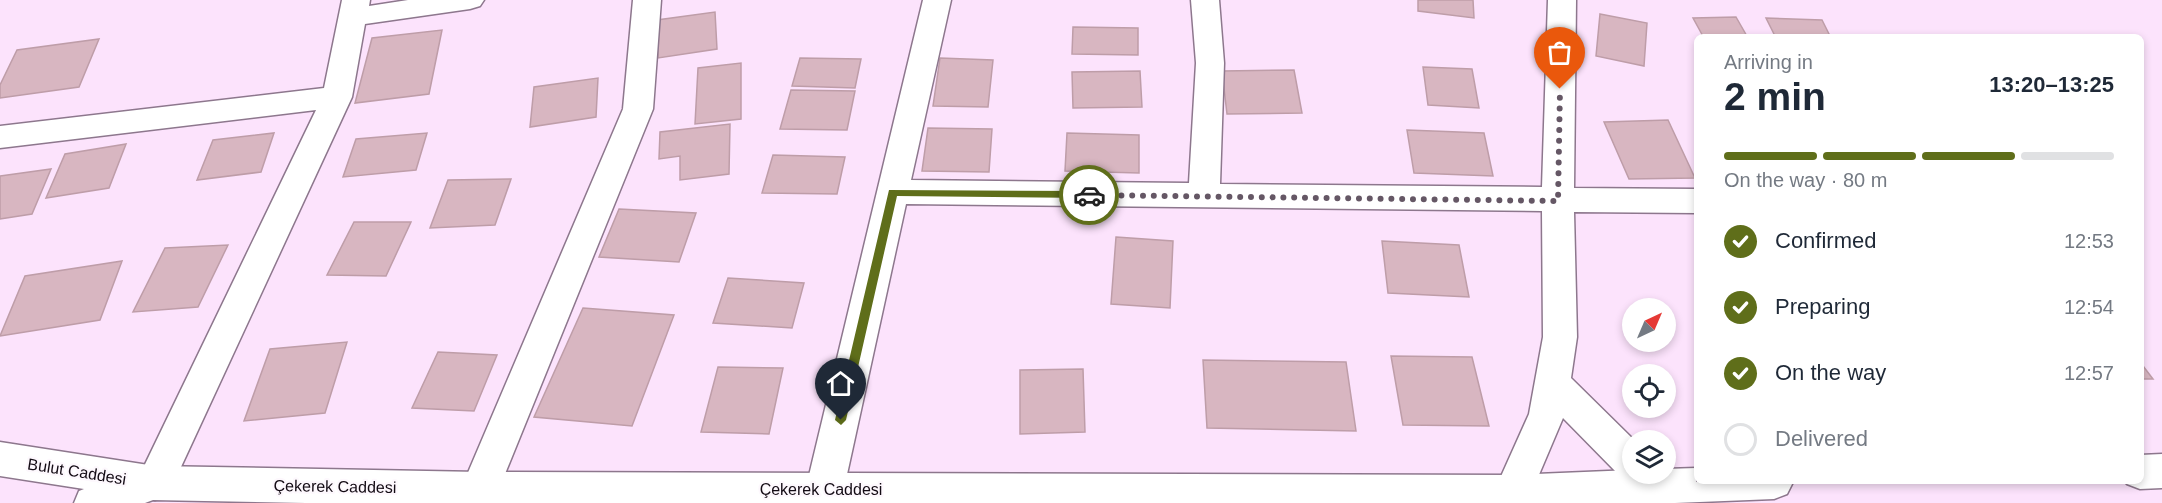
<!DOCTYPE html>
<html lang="en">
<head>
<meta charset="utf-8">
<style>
	body { margin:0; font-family:Arial,sans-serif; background:#f6f6f7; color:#1f2937; height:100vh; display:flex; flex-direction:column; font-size:22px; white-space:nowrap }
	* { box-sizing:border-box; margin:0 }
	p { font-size:20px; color:#747a83 }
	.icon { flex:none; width:33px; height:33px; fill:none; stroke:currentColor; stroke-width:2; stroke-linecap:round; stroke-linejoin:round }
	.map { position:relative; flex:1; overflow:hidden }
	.drawer { position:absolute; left:1694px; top:34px; width:450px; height:450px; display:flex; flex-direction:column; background:#fff; border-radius:9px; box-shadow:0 3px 9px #0003 }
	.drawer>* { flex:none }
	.needle { width:39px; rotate:44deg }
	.tools { position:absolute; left:1622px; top:298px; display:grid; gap:12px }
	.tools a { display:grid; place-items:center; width:54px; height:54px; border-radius:50%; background:#fff; box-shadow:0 3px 9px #0003; font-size:30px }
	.pin { position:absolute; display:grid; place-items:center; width:51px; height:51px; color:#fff; margin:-62px -26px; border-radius:50% 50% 50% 0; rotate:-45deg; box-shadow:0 0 6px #0007 }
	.pin .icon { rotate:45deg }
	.courier { position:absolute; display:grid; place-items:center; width:60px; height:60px; margin:-30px; border:4px solid #5f6e1a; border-radius:50%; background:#fff; color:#222; box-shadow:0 2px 8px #0007 }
	.summary em { font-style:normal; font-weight:700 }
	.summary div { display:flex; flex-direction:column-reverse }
	.summary { display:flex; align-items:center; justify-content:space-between; height:102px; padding:0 30px }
	h1 { font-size:39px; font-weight:700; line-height:45px }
	.bar { display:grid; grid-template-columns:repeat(4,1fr); gap:9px 6px; align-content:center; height:72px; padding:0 30px }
	.bar i { height:8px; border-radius:4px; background:#e0e1e3 }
	.bar .selected { background:#5f6e1a }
	.bar p { grid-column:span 4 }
	ol { padding:0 30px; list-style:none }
	li { display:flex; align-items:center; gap:18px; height:66px }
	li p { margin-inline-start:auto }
	li .icon { padding:6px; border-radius:50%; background:#5f6e1a; color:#fff; stroke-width:4 }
	li:last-child { color:#747a83 }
	li i { width:33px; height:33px; border:3px solid #e0e1e3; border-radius:50% }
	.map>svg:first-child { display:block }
</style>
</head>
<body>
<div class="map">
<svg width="2162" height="503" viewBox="0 0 2162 503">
	<rect width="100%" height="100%" fill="#fce3fc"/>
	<!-- building -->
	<g fill="#d8b6c1" stroke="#be9da8" stroke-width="1.5">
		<path d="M 1418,0 L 1473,0 L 1474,18 L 1418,11 Z"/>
		<path d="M 715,12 L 717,49 L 658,58 L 657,20 Z"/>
		<path d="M 1600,14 L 1647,23 L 1644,66 L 1596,56 Z"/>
		<path d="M 1736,17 L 1748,38 L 1704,38 L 1693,18 Z"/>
		<path d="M 1766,18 L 1822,20 L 1831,38 L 1776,38 Z"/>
		<path d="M 1073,27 L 1138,28 L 1138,55 L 1072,54 Z"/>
		<path d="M 442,30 L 429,94 L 355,103 L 372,38 Z"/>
		<path d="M 99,39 L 79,87 L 0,98 L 0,85 L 17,50 Z"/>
		<path d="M 800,58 L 861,59 L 855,88 L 792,86 Z"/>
		<path d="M 940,58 L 993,60 L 988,107 L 933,106 Z"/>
		<path d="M 741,63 L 741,119 L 695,124 L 698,68 Z"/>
		<path d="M 1423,67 L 1472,69 L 1479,108 L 1428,105 Z"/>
		<path d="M 1294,70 L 1302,113 L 1227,114 L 1222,71 Z"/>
		<path d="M 1140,71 L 1142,107 L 1073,108 L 1072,72 Z"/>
		<path d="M 598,78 L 596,117 L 530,127 L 534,87 Z"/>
		<path d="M 791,90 L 855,91 L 847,130 L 780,129 Z"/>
		<path d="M 1668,120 L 1695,178 L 1629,179 L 1604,122 Z"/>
		<path d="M 730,124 L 729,174 L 680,180 L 680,156 L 659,159 L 660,132 Z"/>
		<path d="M 928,128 L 992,129 L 989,172 L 922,171 Z"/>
		<path d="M 1407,130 L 1484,133 L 1493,176 L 1414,173 Z"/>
		<path d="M 274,133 L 261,172 L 197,180 L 213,140 Z"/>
		<path d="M 427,133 L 416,170 L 343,177 L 356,139 Z"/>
		<path d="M 1067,133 L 1139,135 L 1139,173 L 1065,171 Z"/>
		<path d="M 126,144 L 109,188 L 46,198 L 65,154 Z"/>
		<path d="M 773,155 L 845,157 L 837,194 L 762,193 Z"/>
		<path d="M 51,169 L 32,214 L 0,219 L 0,176 Z"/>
		<path d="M 511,179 L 495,225 L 430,228 L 448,180 Z"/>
		<path d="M 619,209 L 696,213 L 679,262 L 599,257 Z"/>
		<path d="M 354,222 L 411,222 L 386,276 L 327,275 Z"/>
		<path d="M 1116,237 L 1173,241 L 1170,308 L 1111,304 Z"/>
		<path d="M 1382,241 L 1459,245 L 1469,297 L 1388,293 Z"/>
		<path d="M 228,245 L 198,307 L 133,312 L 165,248 Z"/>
		<path d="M 122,261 L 100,320 L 0,336 L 25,276 Z"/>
		<path d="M 728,278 L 804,283 L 792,328 L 713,323 Z"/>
		<path d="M 583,308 L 674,315 L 632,426 L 534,417 Z"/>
		<path d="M 347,342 L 325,413 L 244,421 L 270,349 Z"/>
		<path d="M 438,352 L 497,355 L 474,411 L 412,408 Z"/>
		<path d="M 1391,356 L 1472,357 L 1489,426 L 1403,425 Z"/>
		<path d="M 1203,360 L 1346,362 L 1356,431 L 1207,428 Z"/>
		<path d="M 2140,362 L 2153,379 L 2140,379 Z"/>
		<path d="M 718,367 L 783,368 L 769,434 L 701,432 Z"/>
		<path d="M 1083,369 L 1085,432 L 1020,434 L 1020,370 Z"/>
	</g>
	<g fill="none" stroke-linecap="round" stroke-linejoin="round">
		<!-- street casing -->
		<g stroke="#8d778d" stroke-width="3">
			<g id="street">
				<path d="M 342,0 L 370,0 L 369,6 L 408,0 L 484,0 L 480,6 L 470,9 L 365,24 L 352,97 L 168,495 L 155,500 L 142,495 L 136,483 L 316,110 L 0,148 L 0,126 L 324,88 Z"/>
				<path d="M 633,0 L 661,0 L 653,109 L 494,501 L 466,501 L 461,489 L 623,109 Z"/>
				<path d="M 923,0 L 951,0 L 911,180 L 1189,183 L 1196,63 L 1191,0 L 1219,0 L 1224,63 L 1220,184 L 1542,187 L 1548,0 L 1576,0 L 1574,188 L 1696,189 L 1696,213 L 1574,212 L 1577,337 L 1571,378 L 1635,441 L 1632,441 L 1632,474 L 1645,475 L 1632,480 L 1619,475 L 1563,418 L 1527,503 L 1499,503 L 1494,492 L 1529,414 L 1543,337 L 1542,211 L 906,204 L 844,488 L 839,500 L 831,503 L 811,500 L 806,488 Z"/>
			</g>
		</g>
		<!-- secondary casing -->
		<g stroke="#8d778d" stroke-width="3">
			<g id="secondary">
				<path d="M 0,442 L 155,466 L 480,472 L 1513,475 L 1632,470 L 1632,474 L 1665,474 L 1665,469 L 1696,468 L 1696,482 L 1793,482 L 1787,494 L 1774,499 L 1675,503 L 306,503 L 153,500 L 145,503 L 74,503 L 79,491 L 84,489 L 0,476 Z"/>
				<path d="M 2162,454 L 2162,488 L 2140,489 L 2127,484 L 2125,482 L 2140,482 L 2140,455 Z"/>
			</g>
		</g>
		<!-- street -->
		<use href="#street" fill="#fff" fill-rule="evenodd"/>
		<!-- secondary -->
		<use href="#secondary" fill="#fff" fill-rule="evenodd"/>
	</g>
	<!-- route -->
	<path fill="#5f6e1a" d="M 889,190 L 1089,191 L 1094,195 L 1089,198 L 897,196 L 846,420 L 841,425 L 835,420 Z"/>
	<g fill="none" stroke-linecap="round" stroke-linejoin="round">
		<!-- done -->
		<path stroke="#655765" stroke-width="6" stroke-dasharray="0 10.8" d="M 1089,195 L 1558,201 L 1560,89"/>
	</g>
	<g text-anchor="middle" stroke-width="4.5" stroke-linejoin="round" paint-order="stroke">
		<!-- street labels -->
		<g font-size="16" fill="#130b14" stroke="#fdf8fd">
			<text transform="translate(77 471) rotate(9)" y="6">Bulut Caddesi</text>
			<text transform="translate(335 486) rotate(1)" y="6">Çekerek Caddesi</text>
			<text x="821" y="495">Çekerek Caddesi</text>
		</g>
	</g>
</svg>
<div class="tools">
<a><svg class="needle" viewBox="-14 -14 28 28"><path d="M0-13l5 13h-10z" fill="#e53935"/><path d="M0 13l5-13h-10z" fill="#747a83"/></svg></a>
<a><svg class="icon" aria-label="locate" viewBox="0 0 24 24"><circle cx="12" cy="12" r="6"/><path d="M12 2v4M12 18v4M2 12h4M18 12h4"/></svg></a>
<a><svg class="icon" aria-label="layers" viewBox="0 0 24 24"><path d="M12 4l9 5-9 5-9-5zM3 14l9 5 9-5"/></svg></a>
</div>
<div class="pin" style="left:1560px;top:89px;background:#ea580c"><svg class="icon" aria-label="bag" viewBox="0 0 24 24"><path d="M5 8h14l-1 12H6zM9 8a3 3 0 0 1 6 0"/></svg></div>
<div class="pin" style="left:841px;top:420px;background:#1f2937"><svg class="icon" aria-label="home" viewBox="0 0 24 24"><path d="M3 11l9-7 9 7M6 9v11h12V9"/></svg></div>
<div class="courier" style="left:1089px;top:195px"><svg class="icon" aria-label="car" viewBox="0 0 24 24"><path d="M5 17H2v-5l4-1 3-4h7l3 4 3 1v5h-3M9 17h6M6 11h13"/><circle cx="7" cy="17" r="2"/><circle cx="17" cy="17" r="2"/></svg></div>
<section class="drawer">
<div class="summary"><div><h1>2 min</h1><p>Arriving in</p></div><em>13:20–13:25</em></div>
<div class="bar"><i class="selected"></i><i class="selected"></i><i class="selected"></i><i></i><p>On the way · 80 m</p></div>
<ol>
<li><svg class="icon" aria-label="check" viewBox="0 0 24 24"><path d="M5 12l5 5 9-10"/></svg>Confirmed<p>12:53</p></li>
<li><svg class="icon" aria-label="check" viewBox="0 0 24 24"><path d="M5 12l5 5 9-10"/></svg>Preparing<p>12:54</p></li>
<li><svg class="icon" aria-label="check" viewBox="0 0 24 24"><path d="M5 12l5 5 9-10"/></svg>On the way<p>12:57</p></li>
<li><i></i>Delivered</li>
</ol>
</section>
</div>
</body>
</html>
